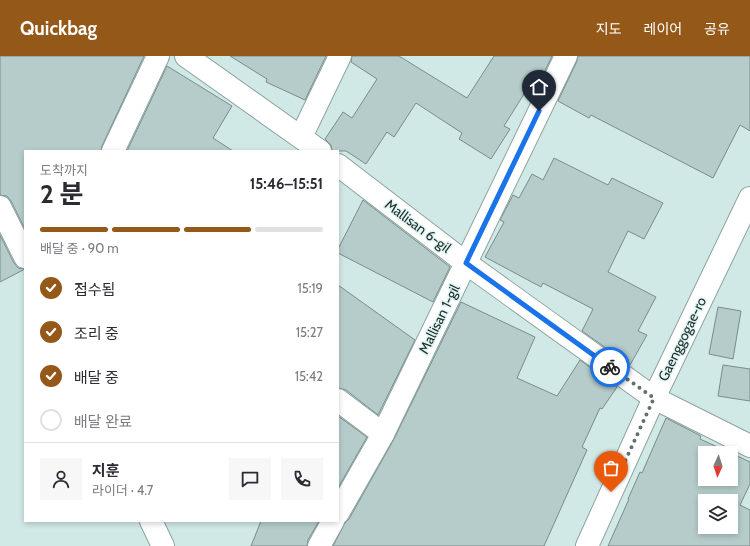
<!DOCTYPE html>
<html lang="ko">
<head>
<meta charset="utf-8">
<style>
	body { margin:0; font-family:Cabin,"Noto Sans KR",sans-serif; background:#f7f7f7; color:#2b2b33; height:100vh; display:flex; flex-direction:column; font-size:15px; white-space:nowrap }
	* { box-sizing:border-box; margin:0 }
	p { font-size:13px; color:#7c7c81 }
	.icon { flex:none; width:22px; height:22px; fill:none; stroke:currentColor; stroke-width:2; stroke-linecap:round; stroke-linejoin:round }
	.map { position:relative; flex:1; overflow:hidden }
	.sheet { position:absolute; left:24px; top:94px; width:315px; height:372px; display:flex; flex-direction:column; background:#fff; border-radius:0px; box-shadow:0 2px 6px #0003 }
	.sheet>* { flex:none }
	.needle { width:26px; rotate:183deg }
	.buttons { position:absolute; left:698px; top:390px; display:grid; gap:8px }
	.buttons a { display:grid; place-items:center; width:40px; height:40px; border-radius:0px; background:#fff; box-shadow:0 2px 6px #0003; font-size:20px }
	.pin { position:absolute; display:grid; place-items:center; width:34px; height:34px; color:#fff; margin:-41px -17px; border-radius:50% 50% 50% 0; rotate:-45deg; box-shadow:0 0 4px #0007 }
	.pin .icon { rotate:45deg }
	.courier { position:absolute; display:grid; place-items:center; width:40px; height:40px; margin:-20px; border:3px solid #1a73e8; border-radius:50%; background:#fff; color:#222; box-shadow:0 1px 5px #0007 }
	.head em { font-style:normal; font-weight:700 }
	.head div { display:flex; flex-direction:column-reverse }
	.head { display:flex; align-items:center; justify-content:space-between; height:68px; padding:0 16px }
	h1 { font-size:26px; font-weight:700; line-height:30px }
	.bar { display:grid; grid-template-columns:repeat(4,1fr); gap:6px 4px; align-content:center; height:48px; padding:0 16px }
	.bar i { height:5px; border-radius:3px; background:#e1e1e2 }
	.bar .on { background:#945918 }
	.bar p { grid-column:span 4 }
	.line { display:flex; align-items:center; gap:10px; padding:0 16px; border-top:1px solid #e1e1e2 }
	.line div { flex:1 }
	.round { display:grid; place-items:center; flex:none; width:42px; height:42px; border-radius:0px; background:#f7f7f7 }
	ol { padding:0 16px; list-style:none }
	li { display:flex; align-items:center; gap:12px; height:44px }
	li p { margin-inline-start:auto }
	li .icon { padding:4px; border-radius:50%; background:#945918; color:#fff; stroke-width:4 }
	li:last-child { color:#7c7c81 }
	li i { width:22px; height:22px; border:2px solid #e1e1e2; border-radius:50% }
	header { display:flex; align-items:center; gap:24px; box-sizing:border-box; height:56px; padding:0 20px; background:#945918; color:#fff }
	header strong { font-size:19px }
	nav { display:flex; gap:22px; margin-inline-start:auto; font-size:14px }
	.map>svg:first-child { display:block }
</style>
</head>
<body>
<header>
<strong>Quickbag</strong>
<nav><a>지도</a><a>레이어</a><a>공유</a></nav>
</header>
<div class="map">
<svg width="750" height="490" viewBox="0 0 750 490">
	<rect width="100%" height="100%" fill="#d1e9e6"/>
	<!-- building -->
	<g fill="#b5ccca" stroke="#788d8b" fill-rule="evenodd">
		<path d="M 0,0 L 144,0 L 102,90 L 101,95 L 25,95 L 25,173 L 11,145 L 7,140 L 0,139 Z"/>
		<path d="M 230,0 L 326,0 L 305,44 L 266,26 L 267,23 Z"/>
		<path d="M 352,0 L 399,0 L 467,42 L 494,0 L 552,0 L 536,34 L 529,30 L 504,70 L 510,73 L 491,103 L 459,83 L 462,77 L 416,47 L 394,81 L 387,76 L 366,108 L 346,95 L 332,95 L 331,89 L 325,83 L 343,56 L 352,62 L 377,23 L 351,6 Z"/>
		<path d="M 578,0 L 750,0 L 750,75 L 740,69 L 713,122 L 591,59 L 589,62 L 558,45 L 577,5 Z"/>
		<path d="M 167,10 L 232,50 L 213,82 L 233,95 L 127,95 Z"/>
		<path d="M 554,102 L 608,129 L 612,122 L 663,147 L 644,183 L 628,175 L 608,216 L 656,241 L 638,275 L 647,279 L 630,309 L 582,275 L 593,253 L 543,227 L 541,231 L 485,201 L 504,166 L 500,164 L 513,139 L 519,142 L 532,118 L 543,124 Z"/>
		<path d="M 363,144 L 450,211 L 433,246 L 338,197 L 338,193 Z"/>
		<path d="M 0,179 L 14,207 L 18,212 L 25,213 L 0,226 Z"/>
		<path d="M 338,229 L 415,284 L 378,359 L 346,334 L 338,332 Z"/>
		<path d="M 461,246 L 535,281 L 517,322 L 557,340 L 580,304 L 617,331 L 602,353 L 600,352 L 582,391 L 587,394 L 544,490 L 333,490 L 345,467 L 349,463 L 394,383 Z"/>
		<path d="M 718,251 L 741,255 L 733,303 L 709,298 Z"/>
		<path d="M 723,309 L 750,313 L 750,345 L 718,340 Z"/>
		<path d="M 338,360 L 367,381 L 338,432 Z"/>
		<path d="M 666,362 L 701,380 L 700,383 L 731,397 L 705,397 L 705,423 L 731,423 L 731,397 L 750,406 L 750,428 L 740,449 L 750,454 L 750,490 L 608,490 L 629,443 L 628,443 L 640,416 L 642,417 ZM 705,445 L 731,445 L 731,471 L 705,471 Z"/>
		<path d="M 261,465 L 319,465 L 308,484 L 307,490 L 251,490 Z"/>
	</g>
	<g fill="none" stroke-linecap="round" stroke-linejoin="round">
		<!-- minor casing -->
		<g stroke="#8da3a1" stroke-width="24">
			<g id="minor">
				<path d="M 186,0 L 320,95"/>
				<path d="M 301,81 L 340,0"/>
				<path d="M 113,95 L 158,0"/>
				<path d="M 338,109 L 466,207 L 654,342 L 750,390"/>
				<path d="M 0,151 L 25,201"/>
				<path d="M 338,344 L 383,378"/>
				<path d="M 338,457 L 383,378 L 566,0"/>
				<path d="M 151,465 L 163,490"/>
				<path d="M 319,490 L 333,465"/>
			</g>
		</g>
		<!-- tertiary casing -->
		<g stroke="#8da3a1" stroke-width="24">
			<path id="tertiary" d="M 587,490 L 654,342 L 750,142"/>
		</g>
		<!-- minor -->
		<use href="#minor" stroke="#fff" stroke-width="22"/>
		<!-- tertiary -->
		<use href="#tertiary" stroke="#fff" stroke-width="22"/>
	</g>
	<g fill="none" stroke-linecap="round" stroke-linejoin="round">
		<!-- done -->
		<path stroke="#62706e" stroke-width="4" stroke-dasharray="0 7.2" d="M 610,311 L 654,342 L 611,436"/>
		<!-- route -->
		<path stroke="#1a73e8" stroke-width="5" d="M 539,55 L 466,207 L 610,311"/>
	</g>
	<g text-anchor="middle" stroke-width="3" stroke-linejoin="round" paint-order="stroke">
		<!-- street labels -->
		<g font-size="14" fill="#262f2e" stroke="#def6f4">
			<text transform="translate(418 170) rotate(37)" y="5">Mallisan 6-gil</text>
			<text transform="translate(439 263) rotate(-64)" y="5">Mallisan 1-gil</text>
			<text transform="translate(682 283) rotate(-64)" y="5">Gaenggogae-ro</text>
		</g>
	</g>
</svg>
<div class="buttons">
<a><svg class="needle" viewBox="-14 -14 28 28"><path d="M0-13l5 13h-10z" fill="#e53935"/><path d="M0 13l5-13h-10z" fill="#7c7c81"/></svg></a>
<a><svg class="icon" aria-label="layers" viewBox="0 0 24 24"><path d="M12 4l9 5-9 5-9-5zM3 14l9 5 9-5"/></svg></a>
</div>
<div class="pin" style="left:611px;top:436px;background:#ea580c"><svg class="icon" aria-label="bag" viewBox="0 0 24 24"><path d="M5 8h14l-1 12H6zM9 8a3 3 0 0 1 6 0"/></svg></div>
<div class="pin" style="left:539px;top:55px;background:#1f2937"><svg class="icon" aria-label="home" viewBox="0 0 24 24"><path d="M3 11l9-7 9 7M6 9v11h12V9"/></svg></div>
<div class="courier" style="left:610px;top:311px"><svg class="icon" aria-label="bike" viewBox="0 0 24 24"><circle cx="6" cy="16" r="4"/><circle cx="18" cy="16" r="4"/><path d="M6 16l4-8h5l3 8M10 8l3 8H6M13 5h3"/></svg></div>
<section class="sheet">
<div class="head"><div><h1>2 분</h1><p>도착까지</p></div><em>15:46–15:51</em></div>
<div class="bar"><i class="on"></i><i class="on"></i><i class="on"></i><i></i><p>배달 중 · 90 m</p></div>
<ol>
<li><svg class="icon" aria-label="check" viewBox="0 0 24 24"><path d="M5 12l5 5 9-10"/></svg>접수됨<p>15:19</p></li>
<li><svg class="icon" aria-label="check" viewBox="0 0 24 24"><path d="M5 12l5 5 9-10"/></svg>조리 중<p>15:27</p></li>
<li><svg class="icon" aria-label="check" viewBox="0 0 24 24"><path d="M5 12l5 5 9-10"/></svg>배달 중<p>15:42</p></li>
<li><i></i>배달 완료</li>
</ol>
<div class="line" style="height:72px"><a class="round"><svg class="icon" aria-label="person" viewBox="0 0 24 24"><circle cx="12" cy="8" r="4"/><path d="M4 21q1-7 8-7t8 7"/></svg></a><div><b>지훈</b><p>라이더 · 4.7</p></div><a class="round"><svg class="icon" aria-label="chat" viewBox="0 0 24 24"><path d="M4 5h16v11H9l-5 4z"/></svg></a><a class="round"><svg class="icon" aria-label="phone" viewBox="0 0 24 24"><path d="M5 4h4l2 5-3 2q2 4 5 5l2-3 5 2v4C11 20 4 13 5 4z"/></svg></a></div>
</section>
</div>
</body>
</html>
